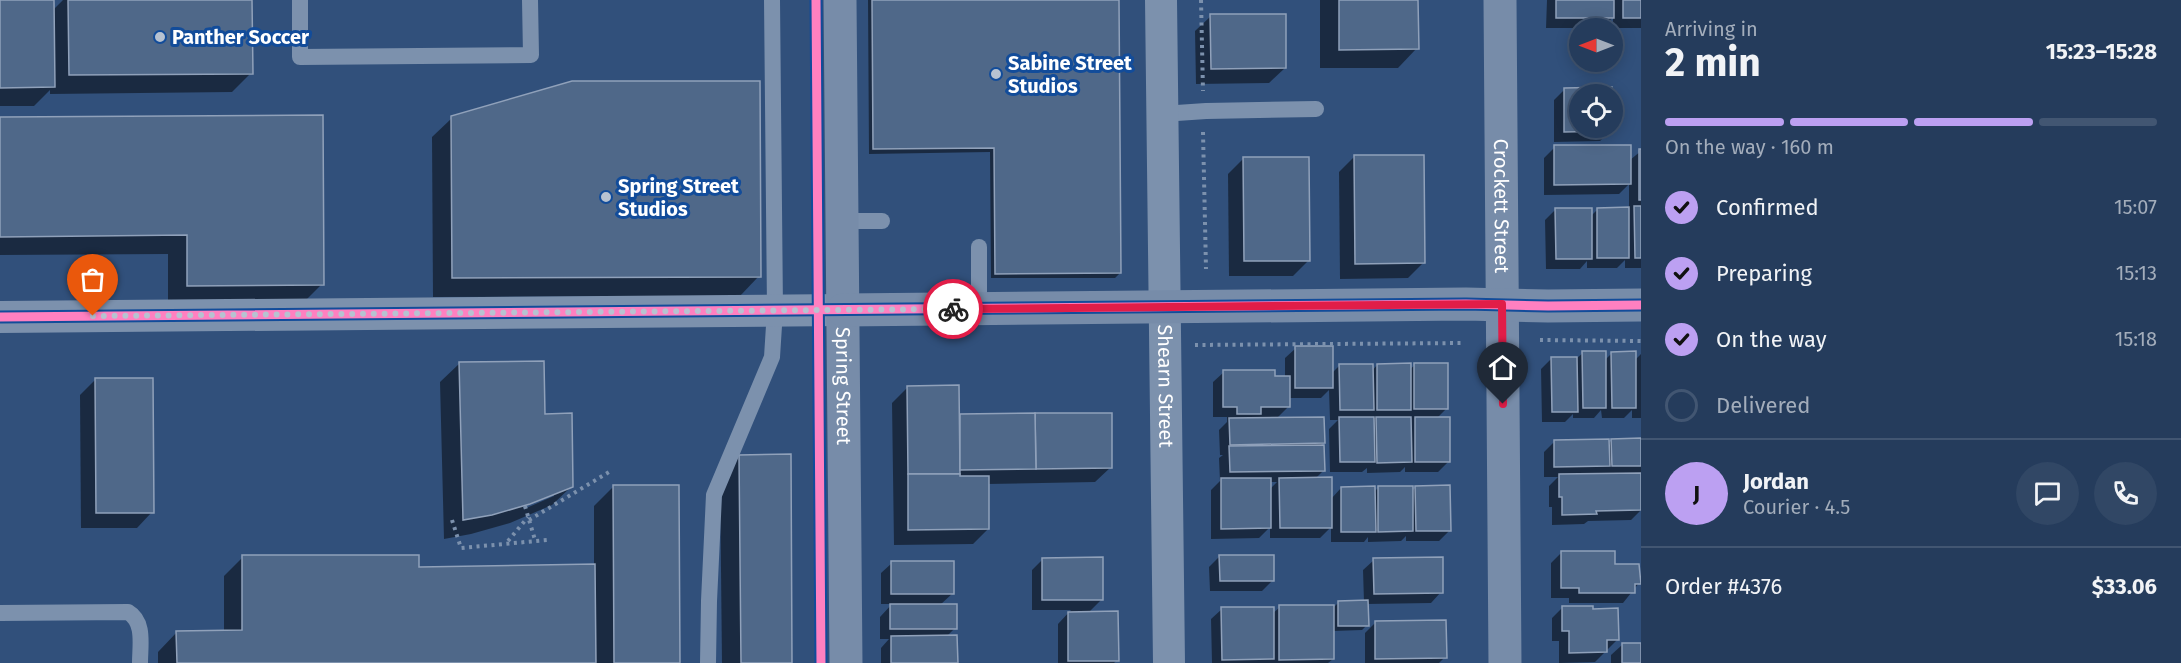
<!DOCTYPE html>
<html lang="en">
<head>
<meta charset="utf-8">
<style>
	body { margin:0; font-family:"Fira Sans",sans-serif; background:#314765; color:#f1f3f6; height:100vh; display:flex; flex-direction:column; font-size:22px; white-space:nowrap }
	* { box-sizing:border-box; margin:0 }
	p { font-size:20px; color:#a3adbb }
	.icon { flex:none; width:33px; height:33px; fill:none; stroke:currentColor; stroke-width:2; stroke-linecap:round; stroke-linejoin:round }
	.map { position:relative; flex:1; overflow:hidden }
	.side { display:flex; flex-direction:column; background:#253c5c; width:540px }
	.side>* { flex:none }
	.needle { width:39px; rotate:270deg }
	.buttons { position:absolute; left:1569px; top:18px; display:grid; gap:12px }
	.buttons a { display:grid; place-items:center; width:54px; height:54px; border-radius:50%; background:#253c5c; box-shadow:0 3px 15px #0003,0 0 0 2px #425672; font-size:30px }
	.pin { position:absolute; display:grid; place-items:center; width:51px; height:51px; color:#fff; margin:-62px -26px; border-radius:50% 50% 50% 0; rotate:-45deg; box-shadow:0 0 6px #0007 }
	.pin .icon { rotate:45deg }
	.courier { position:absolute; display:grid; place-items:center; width:60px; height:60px; margin:-30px; border:4px solid #e11d48; border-radius:50%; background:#fff; color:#222; box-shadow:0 2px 8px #0007 }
	.head em { font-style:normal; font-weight:700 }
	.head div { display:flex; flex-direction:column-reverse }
	.head { display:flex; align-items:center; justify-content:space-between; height:102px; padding:0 24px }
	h1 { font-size:39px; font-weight:700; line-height:45px }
	.bar { display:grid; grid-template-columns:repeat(4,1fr); gap:9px 6px; align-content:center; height:72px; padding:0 24px }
	.bar i { height:8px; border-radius:4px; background:#425672 }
	.bar .on { background:#bca0f2 }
	.bar p { grid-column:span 4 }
	.line { display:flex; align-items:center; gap:15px; padding:0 24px; border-top:2px solid #425672 }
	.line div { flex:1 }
	.round { display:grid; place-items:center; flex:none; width:63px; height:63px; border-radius:32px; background:#314765 }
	ol { padding:0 24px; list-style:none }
	li { display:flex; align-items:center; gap:18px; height:66px }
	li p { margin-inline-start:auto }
	li .icon { padding:6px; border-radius:50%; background:#bca0f2; color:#111; stroke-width:4 }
	li:last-child { color:#a3adbb }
	li i { width:33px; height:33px; border:3px solid #425672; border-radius:50% }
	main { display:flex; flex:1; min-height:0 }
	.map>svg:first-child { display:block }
</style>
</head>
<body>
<main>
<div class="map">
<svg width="1641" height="663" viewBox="0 0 1641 663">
	<rect width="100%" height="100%" fill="#31507b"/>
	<!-- shadow -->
	<g fill="#0007" fill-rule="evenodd">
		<path d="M 0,0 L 53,0 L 53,10 L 63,0 L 250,0 L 251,73 L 232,92 L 50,94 L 50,90 L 34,106 L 0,106 Z"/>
		<path d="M 868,0 L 1117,0 L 1120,273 L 1115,278 L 991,278 L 990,152 L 869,154 Z"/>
		<path d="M 1320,0 L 1417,0 L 1417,48 L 1398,68 L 1320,68 Z"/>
		<path d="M 1547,0 L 1641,0 L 1641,28 L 1613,28 L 1613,17 L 1602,28 L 1546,28 Z"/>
		<path d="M 1211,16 L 1285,68 L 1269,83 L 1196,84 L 1195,31 Z"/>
		<path d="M 1565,89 L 1610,89 L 1610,94 L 1580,94 L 1580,128 L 1610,128 L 1611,131 L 1600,141 L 1554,142 L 1554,100 Z"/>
		<path d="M 452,118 L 759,276 L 740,296 L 433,297 L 432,137 Z"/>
		<path d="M 0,119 L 322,284 L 303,303 L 168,304 L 168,254 L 0,255 Z"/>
		<path d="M 1555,147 L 1630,160 L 1641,151 L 1641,268 L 1625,268 L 1625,260 L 1617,268 L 1587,268 L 1587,261 L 1580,269 L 1546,269 L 1545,220 L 1556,209 L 1590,217 L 1598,209 L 1629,209 L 1629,184 L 1619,194 L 1544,195 L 1544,158 Z"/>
		<path d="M 1354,157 L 1423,263 L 1408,278 L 1340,279 L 1339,172 Z"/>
		<path d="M 1244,158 L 1309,260 L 1293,276 L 1229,276 L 1228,174 Z"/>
		<path d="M 1296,348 L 1332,373 L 1339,366 L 1372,371 L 1377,365 L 1409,370 L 1415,365 L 1447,408 L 1437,418 L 1449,461 L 1438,472 L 1405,472 L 1405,467 L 1400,472 L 1367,473 L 1367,468 L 1362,472 L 1330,472 L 1329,429 L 1338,420 L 1330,420 L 1329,390 L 1321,398 L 1288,398 L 1288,407 L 1276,419 L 1323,443 L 1319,447 L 1323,471 L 1315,479 L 1331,499 L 1341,488 L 1374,492 L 1378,488 L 1411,492 L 1416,487 L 1449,531 L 1439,541 L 1406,541 L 1406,536 L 1401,541 L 1368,542 L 1368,537 L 1364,542 L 1331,542 L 1331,527 L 1320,538 L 1270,538 L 1270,527 L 1259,538 L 1211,539 L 1211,490 L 1220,481 L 1219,458 L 1223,455 L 1220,455 L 1219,430 L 1227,422 L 1227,417 L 1213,417 L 1213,382 L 1224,372 L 1285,378 L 1285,358 ZM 1269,482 L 1277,482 L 1269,490 Z"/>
		<path d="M 1583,353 L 1604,361 L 1612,353 L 1635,360 L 1641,354 L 1641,418 L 1632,418 L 1632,410 L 1624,418 L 1602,418 L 1601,410 L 1594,418 L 1573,418 L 1573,414 L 1565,422 L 1542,422 L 1541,369 L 1552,358 L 1577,358 Z"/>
		<path d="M 460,363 L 544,415 L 572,486 L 552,505 L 510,523 L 471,534 L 444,539 L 440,382 ZM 554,493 L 554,496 L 524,509 L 523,506 Z"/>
		<path d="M 95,380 L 152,512 L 137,528 L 81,528 L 80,395 Z"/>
		<path d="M 908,387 L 958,416 L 1110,414 L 1111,467 L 1095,482 L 987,484 L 988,529 L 973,544 L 894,545 L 892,403 Z"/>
		<path d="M 1612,440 L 1641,440 L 1641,510 L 1631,520 L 1588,521 L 1584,524 L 1552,525 L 1552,507 L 1549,507 L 1549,486 L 1558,477 L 1544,477 L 1544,452 L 1555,441 L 1608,444 Z"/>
		<path d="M 740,456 L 791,663 L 722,663 L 720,475 Z"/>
		<path d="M 613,487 L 679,663 L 158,663 L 158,652 L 177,632 L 224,632 L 224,576 L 243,557 L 418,568 L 594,565 L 594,506 Z"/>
		<path d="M 1562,552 L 1614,566 L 1639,583 L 1623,603 L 1569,603 L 1569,598 L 1551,598 L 1551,563 Z"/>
		<path d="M 1220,556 L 1273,580 L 1262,591 L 1210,591 L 1209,567 Z"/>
		<path d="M 1043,559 L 1102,599 L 1088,613 L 1117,660 L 1114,663 L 1058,663 L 1058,624 L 1071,610 L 1032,610 L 1032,570 Z"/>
		<path d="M 1374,560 L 1441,592 L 1431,603 L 1367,604 L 1367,625 L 1362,630 L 1333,631 L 1333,659 L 1328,663 L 1212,663 L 1211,619 L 1222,609 L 1272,614 L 1280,607 L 1332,609 L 1339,602 L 1364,602 L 1363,570 Z"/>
		<path d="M 892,563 L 953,593 L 940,605 L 955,628 L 946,637 L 956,663 L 881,663 L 881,648 L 889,639 L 880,639 L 880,617 L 892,604 L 881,604 L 881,573 Z"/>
		<path d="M 1562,608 L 1617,640 L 1595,662 L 1559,663 L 1559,641 L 1552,641 L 1552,618 Z"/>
		<path d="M 1376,622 L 1445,657 L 1439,663 L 1365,663 L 1365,633 Z"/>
		<path d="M 1641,644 L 1641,663 L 1611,663 L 1611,655 L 1622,645 Z"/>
	</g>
	<!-- building -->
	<g fill="#4f6889" stroke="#90a1ba" stroke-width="1.5">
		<path d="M 0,0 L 54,0 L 55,87 L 0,88 Z"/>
		<path d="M 68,0 L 252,0 L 253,74 L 69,75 Z"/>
		<path d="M 872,0 L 1119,0 L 1121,273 L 995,274 L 994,148 L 873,149 Z"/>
		<path d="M 1339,0 L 1418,0 L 1419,49 L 1339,50 Z"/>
		<rect x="1556" y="0" width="58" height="18"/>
		<rect x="1623" y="0" width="18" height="18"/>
		<path d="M 1210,14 L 1286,14 L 1286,68 L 1211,69 Z"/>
		<path d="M 572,81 L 760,81 L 761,277 L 452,278 L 451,116 Z"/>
		<path d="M 1612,87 L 1612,94 L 1580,94 L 1580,128 L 1612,128 L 1612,131 L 1564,132 L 1564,88 Z"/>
		<path d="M 323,115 L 324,285 L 187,286 L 187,235 L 0,237 L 0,117 Z"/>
		<path d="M 1554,145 L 1631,145 L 1631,184 L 1554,185 Z"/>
		<rect x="1639" y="149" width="2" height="51"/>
		<path d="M 1354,155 L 1424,155 L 1425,263 L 1355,264 Z"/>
		<path d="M 1243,157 L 1309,157 L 1310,261 L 1244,261 Z"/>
		<path d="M 1634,206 L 1641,206 L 1641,258 L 1635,258 Z"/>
		<path d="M 1629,207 L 1629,258 L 1597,258 L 1597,208 Z"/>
		<path d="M 1555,208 L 1592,208 L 1592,259 L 1556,259 Z"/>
		<rect x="1295" y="346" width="38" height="42"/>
		<path d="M 1582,351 L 1606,351 L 1606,408 L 1583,408 Z"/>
		<path d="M 1636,351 L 1636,408 L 1612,408 L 1611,352 Z"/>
		<path d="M 1551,357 L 1577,357 L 1578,412 L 1552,412 Z"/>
		<path d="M 544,361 L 545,414 L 572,413 L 573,487 L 530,504 L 492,515 L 463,520 L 459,362 Z"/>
		<path d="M 1411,363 L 1411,410 L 1377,410 L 1377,364 Z"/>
		<rect x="1414" y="363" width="34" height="46"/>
		<path d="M 1339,364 L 1373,364 L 1374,410 L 1340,410 Z"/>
		<path d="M 1223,370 L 1275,370 L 1275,376 L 1290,376 L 1290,407 L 1261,407 L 1261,414 L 1237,414 L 1237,407 L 1223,407 Z"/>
		<path d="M 95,378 L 153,378 L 154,513 L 96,513 Z"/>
		<path d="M 959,385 L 960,474 L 908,474 L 907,386 Z"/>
		<path d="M 1035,413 L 1112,413 L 1112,468 L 1036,469 Z"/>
		<path d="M 1035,413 L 1036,469 L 960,470 L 960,414 Z"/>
		<path d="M 1324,417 L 1325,443 L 1230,445 L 1229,418 Z"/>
		<path d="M 1339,417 L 1374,417 L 1375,462 L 1340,462 Z"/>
		<path d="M 1376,417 L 1411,417 L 1412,462 L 1377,463 Z"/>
		<rect x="1415" y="417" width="35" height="45"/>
		<path d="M 1641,438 L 1641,466 L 1612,466 L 1611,439 Z"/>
		<path d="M 1609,439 L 1610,466 L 1554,467 L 1554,440 Z"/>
		<path d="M 1324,445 L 1325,471 L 1230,472 L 1229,446 Z"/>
		<path d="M 791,454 L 792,663 L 741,663 L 739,455 Z"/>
		<path d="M 1641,473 L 1641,510 L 1596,511 L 1597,514 L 1562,515 L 1562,497 L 1559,497 L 1559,474 Z"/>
		<path d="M 908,474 L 960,474 L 960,476 L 989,476 L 989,529 L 908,530 Z"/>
		<path d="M 1332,477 L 1332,528 L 1280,528 L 1279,478 Z"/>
		<path d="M 1221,478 L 1271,478 L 1271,528 L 1221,529 Z"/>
		<path d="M 613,485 L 679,485 L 680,663 L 614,663 Z"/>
		<path d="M 1450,485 L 1451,531 L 1416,531 L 1415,486 Z"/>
		<path d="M 1375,486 L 1376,532 L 1341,532 L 1341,487 Z"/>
		<path d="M 1378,486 L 1413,486 L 1413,531 L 1378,532 Z"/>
		<path d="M 1561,551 L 1615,551 L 1615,564 L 1639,564 L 1641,584 L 1635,584 L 1635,593 L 1579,593 L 1579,588 L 1561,588 Z"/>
		<path d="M 242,555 L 419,555 L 419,567 L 595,564 L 596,663 L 177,663 L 176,631 L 242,630 Z"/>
		<path d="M 1219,555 L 1274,555 L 1274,581 L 1220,581 Z"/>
		<path d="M 1103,557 L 1103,600 L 1042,600 L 1042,558 Z"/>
		<path d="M 1443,557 L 1443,593 L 1374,594 L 1373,558 Z"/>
		<rect x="891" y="561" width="63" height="33"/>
		<path d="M 1368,600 L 1369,626 L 1338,626 L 1338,601 Z"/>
		<rect x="890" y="604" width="67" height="25"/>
		<path d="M 1279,605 L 1334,605 L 1334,659 L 1279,660 Z"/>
		<path d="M 1562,606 L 1593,606 L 1593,609 L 1618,608 L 1619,640 L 1607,640 L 1607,652 L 1569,653 L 1569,631 L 1562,631 Z"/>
		<path d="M 1221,607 L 1274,607 L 1274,659 L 1222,660 Z"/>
		<path d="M 1118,611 L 1119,661 L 1068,661 L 1068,612 Z"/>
		<path d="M 1446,620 L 1447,658 L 1375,659 L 1375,621 Z"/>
		<path d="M 957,635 L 958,663 L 891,663 L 891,636 Z"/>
		<rect x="1622" y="643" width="19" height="20"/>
	</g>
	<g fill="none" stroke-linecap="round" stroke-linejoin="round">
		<!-- path -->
		<g stroke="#7c91ad" stroke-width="4" stroke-dasharray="3 4.5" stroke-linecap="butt">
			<path d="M 1201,0 L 1203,91"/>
			<path d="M 1203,132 L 1206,269"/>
			<path d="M 1540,340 L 1641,341"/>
			<path d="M 1195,345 L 1465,343"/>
			<path d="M 525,506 L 535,540"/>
			<path d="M 452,520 L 461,548 L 547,540"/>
			<path d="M 529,520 L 609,472"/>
			<path d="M 508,541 L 528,517"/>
		</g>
		<!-- lane -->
		<g stroke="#7c91ad" stroke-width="16">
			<path d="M 300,0 L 300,57 L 531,55 L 530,0"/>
			<path d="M 1162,114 L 1206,111 L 1316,109"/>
			<path d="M 842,221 L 882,221"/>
			<path d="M 979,247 L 979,308"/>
			<path d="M 0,613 L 128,612 C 145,622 140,645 140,663"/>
			<path d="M 708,663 L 709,601 L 714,495 L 772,357 L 775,310 L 772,0"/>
		</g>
		<!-- street -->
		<g stroke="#7c91ad" stroke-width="32">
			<path id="s1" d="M 1161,0 L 1169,663"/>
			<path d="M 0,317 L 843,310"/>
		</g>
		<!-- secondary -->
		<g stroke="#778ca9" stroke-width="33">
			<path id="s2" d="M 840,0 L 846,663"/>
			<path id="s3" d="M 1500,0 L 1505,663"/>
			<path d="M 843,310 L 1466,304 L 1548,306 L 1641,305"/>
		</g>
		<!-- cycleway casing -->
		<g stroke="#124c9a" stroke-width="13">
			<g id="cycleway">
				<path d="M 816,0 L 821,663"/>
				<path d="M 0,317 L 1466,304 L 1548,306 L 1641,305"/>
			</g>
		</g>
		<!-- cycleway -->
		<use href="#cycleway" stroke="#ff80c0" stroke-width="9"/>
	</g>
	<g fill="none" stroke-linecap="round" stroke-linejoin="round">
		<!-- done -->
		<path stroke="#b7c2d1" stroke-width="6" stroke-dasharray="0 10.8" d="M 93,316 L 953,309"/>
		<!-- route -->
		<path stroke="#e11d48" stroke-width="8" d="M 953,309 L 1502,304 L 1503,404"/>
	</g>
	<!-- markers -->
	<g fill="#b7c2d1" stroke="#124c9a" stroke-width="2">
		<circle cx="160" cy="37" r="6"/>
		<circle cx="996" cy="74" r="6"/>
		<circle cx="606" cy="197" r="6"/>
	</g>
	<g text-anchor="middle" stroke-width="6" stroke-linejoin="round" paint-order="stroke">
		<!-- poi labels -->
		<g font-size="20" font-weight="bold" fill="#fff" stroke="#124c9a" text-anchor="start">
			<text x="172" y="44">Panther Soccer</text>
			<text x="1008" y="70">Sabine Street<tspan x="1008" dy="23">Studios</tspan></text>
			<text x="618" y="193">Spring Street<tspan x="618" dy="23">Studios</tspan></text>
		</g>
		<!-- street labels -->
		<g font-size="20" fill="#fff" stroke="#124c9a">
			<text dy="7" stroke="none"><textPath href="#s3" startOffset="206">Crockett Street</textPath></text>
			<text dy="7" stroke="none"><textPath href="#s2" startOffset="386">Spring Street</textPath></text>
			<text dy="7" stroke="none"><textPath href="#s1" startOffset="386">Shearn Street</textPath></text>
		</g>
	</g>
</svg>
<div class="buttons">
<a><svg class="needle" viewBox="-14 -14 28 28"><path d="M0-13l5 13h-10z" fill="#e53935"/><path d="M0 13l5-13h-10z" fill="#a3adbb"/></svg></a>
<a><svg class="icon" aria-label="locate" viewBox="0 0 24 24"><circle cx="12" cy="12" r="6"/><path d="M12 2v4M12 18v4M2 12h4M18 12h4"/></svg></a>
</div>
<div class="pin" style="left:93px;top:316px;background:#ea580c"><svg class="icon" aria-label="bag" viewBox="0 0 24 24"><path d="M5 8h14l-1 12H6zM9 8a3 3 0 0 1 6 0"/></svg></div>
<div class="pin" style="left:1503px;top:404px;background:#1f2937"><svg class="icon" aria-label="home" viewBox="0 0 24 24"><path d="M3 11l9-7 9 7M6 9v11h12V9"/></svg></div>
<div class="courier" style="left:953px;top:309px"><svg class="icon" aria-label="bike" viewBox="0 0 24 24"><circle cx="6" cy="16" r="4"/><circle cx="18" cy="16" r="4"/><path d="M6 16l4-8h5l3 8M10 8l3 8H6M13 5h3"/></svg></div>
</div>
<section class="side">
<div class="head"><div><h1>2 min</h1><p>Arriving in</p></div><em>15:23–15:28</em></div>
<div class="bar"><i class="on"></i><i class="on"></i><i class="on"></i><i></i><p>On the way · 160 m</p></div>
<ol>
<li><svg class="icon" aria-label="check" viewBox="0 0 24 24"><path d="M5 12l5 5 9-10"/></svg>Confirmed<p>15:07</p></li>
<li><svg class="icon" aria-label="check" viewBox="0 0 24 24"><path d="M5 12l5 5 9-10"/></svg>Preparing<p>15:13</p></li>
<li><svg class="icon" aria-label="check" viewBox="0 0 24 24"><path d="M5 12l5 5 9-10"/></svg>On the way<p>15:18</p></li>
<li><i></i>Delivered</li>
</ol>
<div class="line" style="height:108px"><b class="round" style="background:#bca0f2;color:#111">J</b><div><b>Jordan</b><p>Courier · 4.5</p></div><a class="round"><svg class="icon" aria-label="chat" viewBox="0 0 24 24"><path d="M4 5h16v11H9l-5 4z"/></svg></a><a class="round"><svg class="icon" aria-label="phone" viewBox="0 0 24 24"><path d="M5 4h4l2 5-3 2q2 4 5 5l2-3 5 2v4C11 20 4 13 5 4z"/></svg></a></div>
<div class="line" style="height:78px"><div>Order #4376</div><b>$33.06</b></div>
</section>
</main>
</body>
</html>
